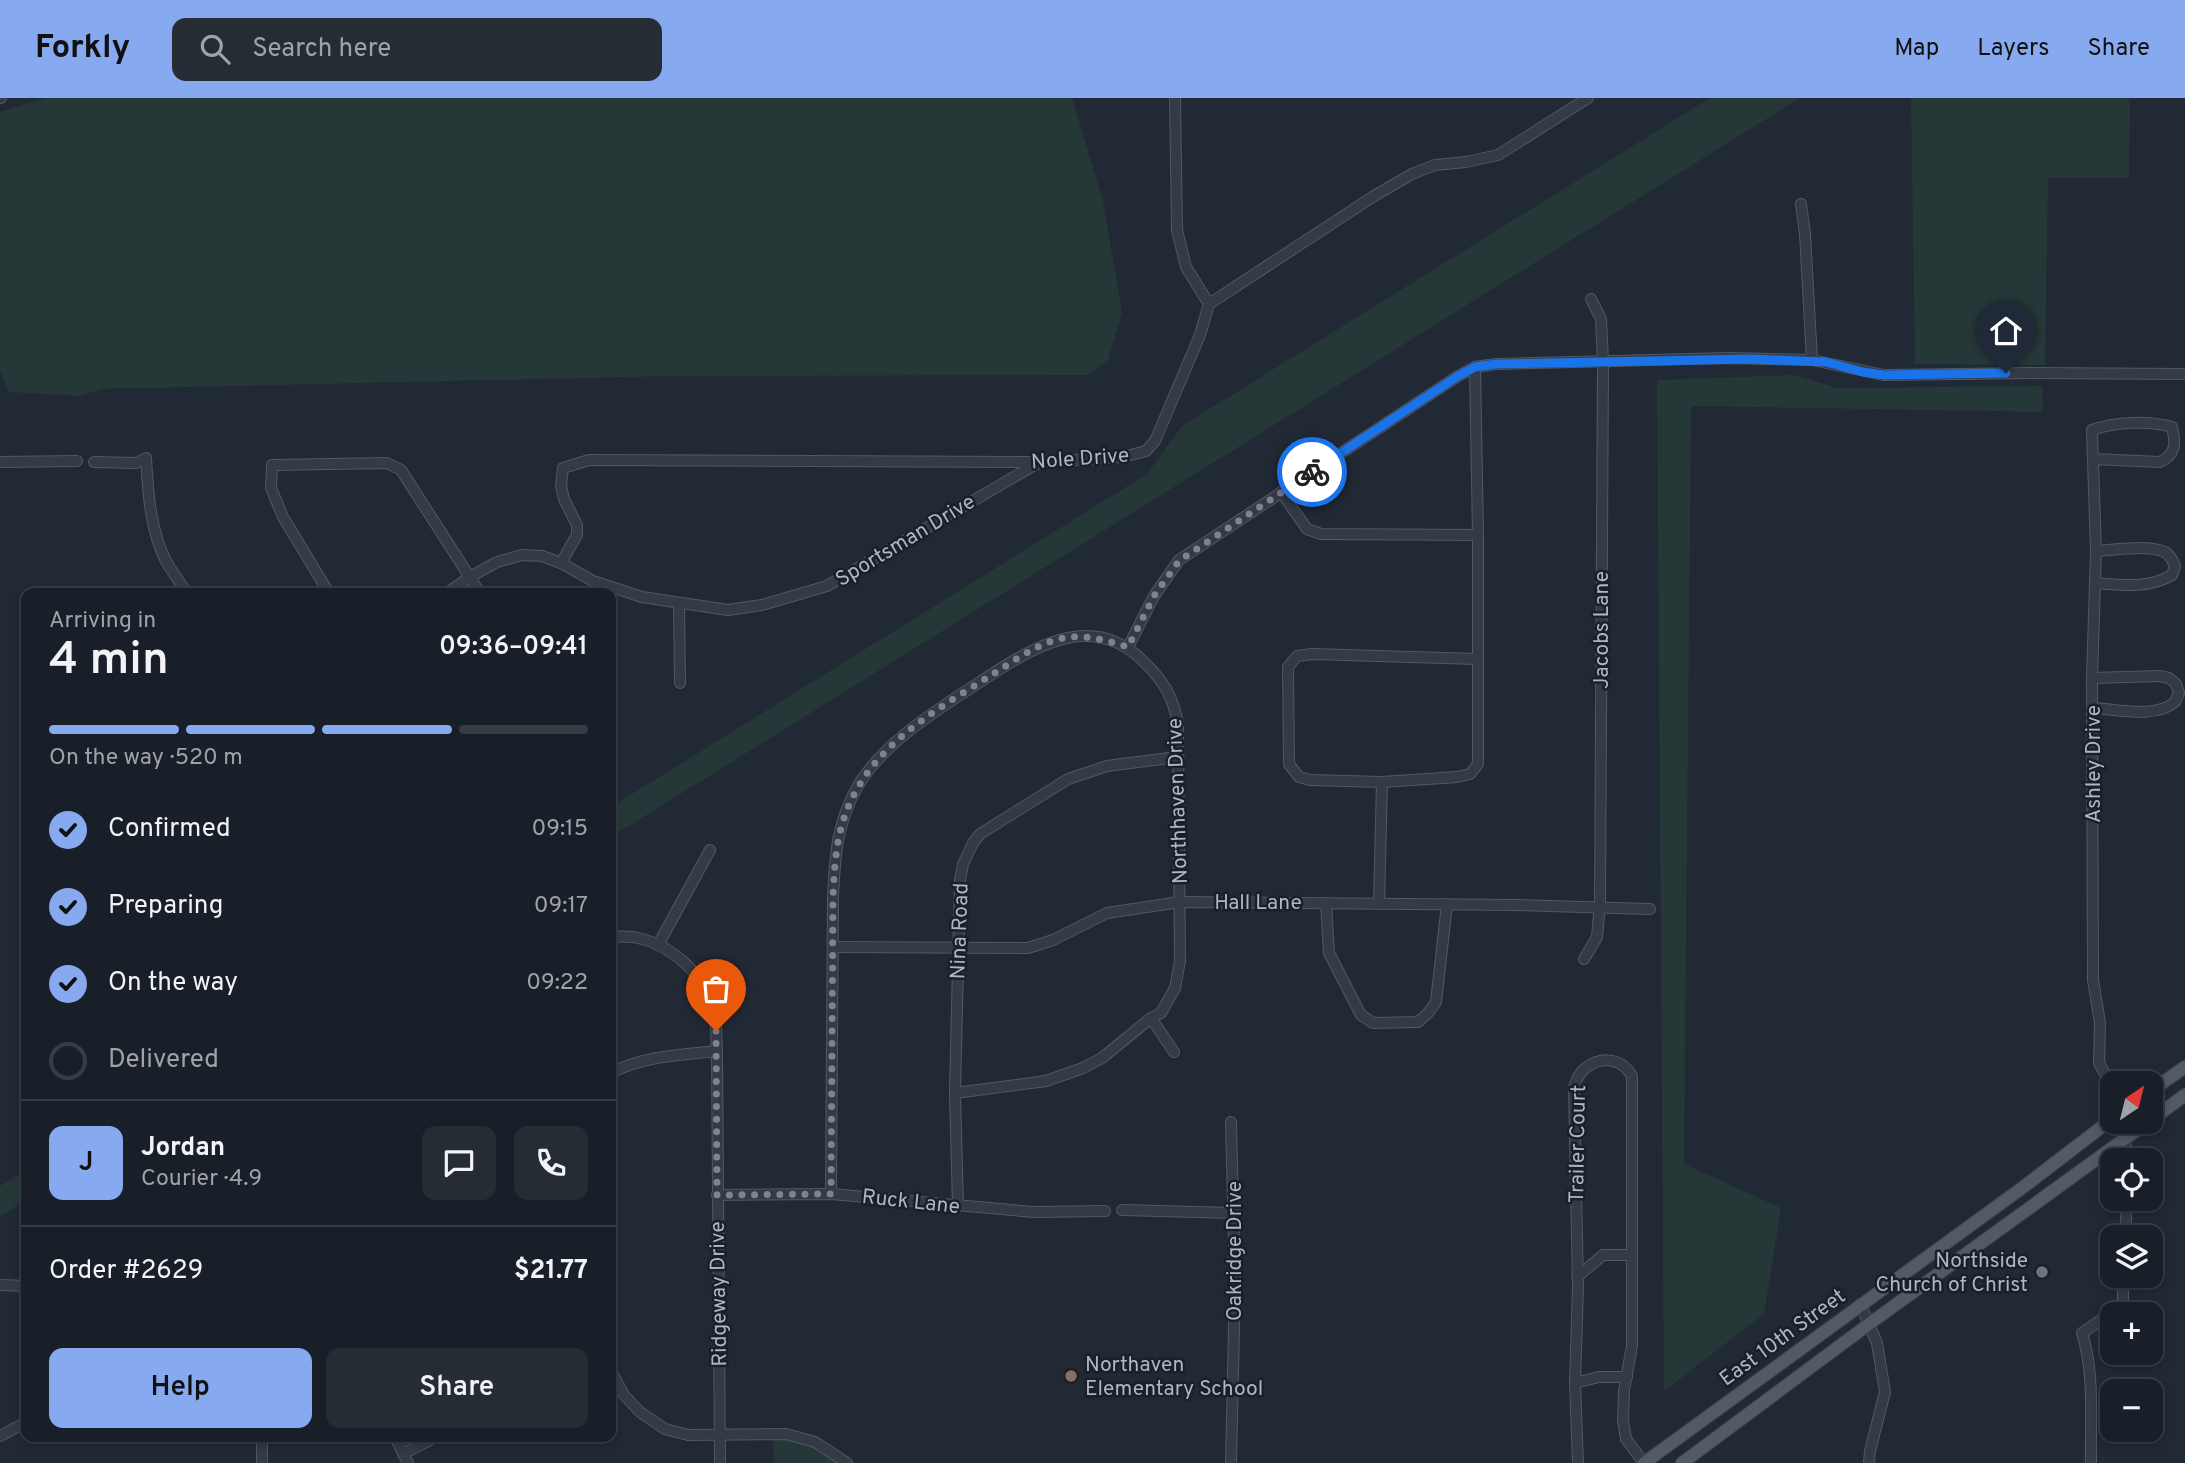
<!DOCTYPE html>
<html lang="en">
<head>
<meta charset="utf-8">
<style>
	body { margin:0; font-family:Overpass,sans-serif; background:#262c34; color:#f1f3f6; height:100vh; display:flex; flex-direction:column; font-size:26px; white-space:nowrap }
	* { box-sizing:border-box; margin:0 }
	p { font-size:23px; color:#9fa2a8 }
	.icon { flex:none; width:38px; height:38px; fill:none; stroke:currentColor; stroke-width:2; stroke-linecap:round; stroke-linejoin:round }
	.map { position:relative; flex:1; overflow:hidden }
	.drawer { position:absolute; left:21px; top:490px; width:595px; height:854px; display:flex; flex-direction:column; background:#191f28; border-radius:14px; box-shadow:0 4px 10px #0003,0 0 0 2px #373d45 }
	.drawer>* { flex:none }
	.needle { width:46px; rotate:35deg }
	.fabs { position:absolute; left:2100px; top:973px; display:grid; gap:14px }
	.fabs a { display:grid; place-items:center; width:63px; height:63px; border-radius:14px; background:#191f28; box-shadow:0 4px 10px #0003,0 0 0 2px #373d45; font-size:35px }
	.pin { position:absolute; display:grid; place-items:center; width:60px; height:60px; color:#fff; margin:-72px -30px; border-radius:50% 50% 50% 0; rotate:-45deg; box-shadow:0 0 7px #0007 }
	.pin .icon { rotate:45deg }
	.courier { position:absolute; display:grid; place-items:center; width:70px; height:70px; margin:-35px; border:5px solid #1a73e8; border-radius:50%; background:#fff; color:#222; box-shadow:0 2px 9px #0007 }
	.headline em { font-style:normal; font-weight:600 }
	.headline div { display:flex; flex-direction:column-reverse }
	.headline { display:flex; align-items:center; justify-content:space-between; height:119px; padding:0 28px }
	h1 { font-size:46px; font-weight:600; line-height:52px }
	.bar { display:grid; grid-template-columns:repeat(4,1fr); gap:10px 7px; align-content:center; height:84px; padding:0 28px }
	.bar i { height:9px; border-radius:5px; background:#373d45 }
	.bar .current { background:#86a9f0 }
	.bar p { grid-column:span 4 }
	.line { display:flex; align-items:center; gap:18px; padding:0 28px; border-top:2px solid #373d45 }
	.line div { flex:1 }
	.round { display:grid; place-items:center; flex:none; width:74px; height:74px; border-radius:14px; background:#262c34 }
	ol { padding:0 28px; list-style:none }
	li { display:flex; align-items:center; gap:21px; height:77px }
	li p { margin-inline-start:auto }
	li .icon { padding:7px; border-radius:50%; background:#86a9f0; color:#111; stroke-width:4 }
	li:last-child { color:#9fa2a8 }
	li i { width:38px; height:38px; border:4px solid #373d45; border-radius:50% }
	.action { display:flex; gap:14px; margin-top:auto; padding:14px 28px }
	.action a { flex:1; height:80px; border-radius:14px; background:#86a9f0; color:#111; font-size:28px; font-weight:600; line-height:80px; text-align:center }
	.action a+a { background:#262c34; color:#f1f3f6 }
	header { display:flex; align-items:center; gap:42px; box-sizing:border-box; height:98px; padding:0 35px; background:#86a9f0; color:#111 }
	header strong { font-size:33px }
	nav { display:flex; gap:38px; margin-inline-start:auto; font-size:24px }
	.search { width:490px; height:63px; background:#262c34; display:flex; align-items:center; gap:18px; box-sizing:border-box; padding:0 24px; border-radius:14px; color:#9fa2a8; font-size:26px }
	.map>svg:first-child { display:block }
</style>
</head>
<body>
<header>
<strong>Forkly</strong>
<div class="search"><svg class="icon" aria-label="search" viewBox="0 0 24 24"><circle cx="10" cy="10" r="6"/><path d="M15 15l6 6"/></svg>Search here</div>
<nav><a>Map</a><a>Layers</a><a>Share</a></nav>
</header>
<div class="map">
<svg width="2185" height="1365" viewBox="0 0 2185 1365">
	<rect width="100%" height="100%" fill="#212935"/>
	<!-- green -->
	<g fill="#263738">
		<path d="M 46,0 L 1072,0 L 1103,103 L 1122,215 L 1108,262 L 1089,277 L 666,278 L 102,291 L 80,298 L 9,294 L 0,272 L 0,14 Z"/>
		<path d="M 1710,0 L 1800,0 L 611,739 L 611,709 L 1147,376 L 1182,328 Z"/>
		<path d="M 1911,0 L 2130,0 L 2129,80 L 2048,80 L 2045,267 L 1915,266 Z"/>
		<path d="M 1793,277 L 1838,290 L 2042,288 L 2043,314 L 1691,308 L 1684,1066 L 1781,1110 L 1764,1216 L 1664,1293 L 1657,282 Z"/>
		<path d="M 26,1072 L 26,1102 L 0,1119 L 0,1088 Z"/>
		<path d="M 773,1336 L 815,1344 L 847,1365 L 774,1365 Z"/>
	</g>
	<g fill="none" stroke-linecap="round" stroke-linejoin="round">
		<!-- minor casing -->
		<g stroke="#525864" stroke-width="12">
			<g id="minor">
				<path d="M 0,0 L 1,0"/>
				<path d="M 1175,0 L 1177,132 L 1186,169 L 1209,206"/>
				<path d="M 1801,106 L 1805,136 L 1812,262 L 1884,277 L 2031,275 L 2185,276"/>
				<path d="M 2093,361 L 2160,364 C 2176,356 2176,346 2172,329 C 2148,322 2115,324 2092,332 L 2096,453 L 2092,580 L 2093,882 L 2100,925 L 2099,965 L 2109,983 L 2112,996"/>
				<path d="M 0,364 L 77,363"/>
				<path d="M 94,364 L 136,365 L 146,360 C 148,394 150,432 166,463 C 172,474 180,484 187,495"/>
				<path d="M 1281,394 L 1307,431 L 1321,436 L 1478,437"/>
				<path d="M 561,465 L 577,437 L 577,427 L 564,401 L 561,388 L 563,370 L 589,362 L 1041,364 L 1123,359 L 1146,353 L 1155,343 L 1200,237 L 1209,206 L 1374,98 L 1412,76 L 1435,67 L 1466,64 L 1498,57 L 1588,0"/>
				<path d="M 2095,485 C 2122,487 2148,491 2172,477 L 2175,468 C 2173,463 2170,457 2165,454 C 2149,446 2115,452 2096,453"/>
				<path d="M 329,495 L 283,419 L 271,390 L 272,367 L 387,365 L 401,372 L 480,495"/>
				<path d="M 447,495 L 470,479 L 497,464 L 522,457 L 542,458 L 561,465 L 593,483 L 642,499 L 728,512 L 762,507 L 827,488 L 1038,365"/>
				<path d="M 679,506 L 680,585"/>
				<path d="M 1128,549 L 1154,498 L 1179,462 L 1458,278 L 1475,269 L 1496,266 L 1729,260 L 1812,262"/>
				<path d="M 2092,580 L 2159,578 L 2169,580 L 2176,586 L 2179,595 L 2175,604 C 2155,621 2117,611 2093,610"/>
				<path d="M 1382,684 L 1310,682 L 1299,679 L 1289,666 L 1288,569 L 1297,558 L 1312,556 L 1477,561"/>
				<path d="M 1326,805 L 1329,855 L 1361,917 L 1373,925 L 1418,924 L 1428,915 L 1436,904 L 1447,806"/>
				<path d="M 1379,805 L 1382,684 L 1457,679 L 1470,676 L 1478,666 L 1478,437 L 1475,269"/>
				<path d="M 611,838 C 620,839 630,838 638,840 C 671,847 704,876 713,909 C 717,923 716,939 717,953 L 720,1365"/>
				<path d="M 658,847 L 710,752"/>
				<path d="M 833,849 L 1028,850 L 1053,842 L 1107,815 L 1180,804 L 1516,807 L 1650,811"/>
				<path d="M 1584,861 L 1597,839 L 1600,806 L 1603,264 L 1601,221 L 1591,201"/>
				<path d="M 1151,920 L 1174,954"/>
				<path d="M 611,975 C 643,958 681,957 717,953"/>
				<path d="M 1231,1024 L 1235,1186 L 1231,1365"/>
				<path d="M 2119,1024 L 2130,1062"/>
				<path d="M 831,1096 L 833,798 C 835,757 837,723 859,686 C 884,646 928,618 966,593 C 1019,559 1085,507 1142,562 C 1163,582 1172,596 1178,625 L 1180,863 L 1175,890 L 1161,915 L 1151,920 L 1102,960 L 1083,970 L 1046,983 L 955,995"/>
				<path d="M 717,1097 L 831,1096 L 1034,1114 L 1105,1113"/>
				<path d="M 958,1108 L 955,995 L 960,782 L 963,766 L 973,745 L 980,736 L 1068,681 L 1107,668 L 1177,659"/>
				<path d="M 1122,1112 L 1234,1115"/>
				<path d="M 2125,1139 L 2127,1101"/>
				<path d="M 1577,1179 L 1603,1157 L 1632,1157"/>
				<path d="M 0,1187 L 26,1188"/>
				<path d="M 1860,1206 L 1877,1245 L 1885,1294 L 1870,1353 L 1869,1365"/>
				<path d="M 611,1273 L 624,1297 L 640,1314 L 665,1331 L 688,1337 L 786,1336 L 815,1344 L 847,1365"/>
				<path d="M 1575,1285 L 1599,1279 L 1627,1279"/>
				<path d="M 0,1338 L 19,1328 L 26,1326"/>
				<path d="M 262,1339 L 262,1365"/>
				<path d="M 395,1339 L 408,1365"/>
				<path d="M 403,1356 L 436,1339"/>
				<path d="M 1578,1365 L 1575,1285 L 1578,1188 L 1574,990 C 1580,961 1617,951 1632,978 L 1632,1248 L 1624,1292 L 1623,1322 L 1626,1341 L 1644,1365"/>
				<path d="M 2091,1365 C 2090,1323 2095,1276 2082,1235 L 2116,1212 L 2123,1203 L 2123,1178"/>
			</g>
		</g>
		<!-- major casing -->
		<g stroke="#3e4450" stroke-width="14">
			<g id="major">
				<path d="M 2151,993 L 2185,969"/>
				<path d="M 2151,1022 L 2185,997"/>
				<path d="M 1644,1365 L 2022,1090 L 2112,1021"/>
				<path d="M 1682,1365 L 1869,1226 L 2148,1024"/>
			</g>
		</g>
		<!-- minor -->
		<use href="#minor" stroke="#343b46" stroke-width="10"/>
		<!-- major -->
		<use href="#major" stroke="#525a66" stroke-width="12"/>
	</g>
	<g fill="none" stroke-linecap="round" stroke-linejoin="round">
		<!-- done -->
		<path stroke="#7d8491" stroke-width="7" stroke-dasharray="0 12.6" d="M 716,933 L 717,1097 L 831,1096 L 833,799 C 835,757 837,723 860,686 C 889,638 944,607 990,578 C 1011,565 1032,549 1055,542 C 1081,534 1104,542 1128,549 L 1154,498 L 1179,463 L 1312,374"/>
		<!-- route -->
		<path stroke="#1a73e8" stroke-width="9" d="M 1312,374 L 1458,278 L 1475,269 L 1496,266 L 1750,261 L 1826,264 L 1863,274 L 1884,277 L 2006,275"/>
	</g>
	<!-- markers -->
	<circle fill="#6b7280" stroke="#1a202a" stroke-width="2.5" cx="2042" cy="1174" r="7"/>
	<circle fill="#8d6e63" stroke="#1a202a" stroke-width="2.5" cx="1071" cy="1278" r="7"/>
	<g text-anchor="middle" stroke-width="5" stroke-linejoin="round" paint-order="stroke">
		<!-- street labels -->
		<g font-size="21" fill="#afb5c3" stroke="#1a202a">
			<text transform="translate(1080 360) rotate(-4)" y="7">Nole Drive</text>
			<text transform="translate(905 442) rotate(-31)" y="7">Sportsman Drive</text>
			<text transform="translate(1601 532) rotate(-90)" y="7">Jacobs Lane</text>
			<text transform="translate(2093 666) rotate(-90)" y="7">Ashley Drive</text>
			<text transform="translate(1177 703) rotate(-92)" y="7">Northhaven Drive</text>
			<text x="1258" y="811">Hall Lane</text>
			<text transform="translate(959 833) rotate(-88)" y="7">Nina Road</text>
			<text transform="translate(1577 1046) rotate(-89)" y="7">Trailer Court</text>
			<text transform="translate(911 1103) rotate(6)" y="7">Ruck Lane</text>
			<text transform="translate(1234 1153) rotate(-90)" y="7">Oakridge Drive</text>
			<text transform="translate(718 1196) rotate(-91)" y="7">Ridgeway Drive</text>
			<text transform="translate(1782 1239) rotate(-36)" y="7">East 10th Street</text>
		</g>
		<!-- poi labels -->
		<g font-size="21" fill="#afb5c3" stroke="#1a202a" text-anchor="end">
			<text x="2028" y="1169">Northside<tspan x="2028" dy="24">Church of Christ</tspan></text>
			<text x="1085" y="1273" text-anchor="start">Northaven<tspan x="1085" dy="24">Elementary School</tspan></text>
		</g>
	</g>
</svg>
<div class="fabs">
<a><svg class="needle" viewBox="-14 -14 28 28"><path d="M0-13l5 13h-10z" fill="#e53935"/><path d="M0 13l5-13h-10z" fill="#9fa2a8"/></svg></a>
<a><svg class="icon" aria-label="locate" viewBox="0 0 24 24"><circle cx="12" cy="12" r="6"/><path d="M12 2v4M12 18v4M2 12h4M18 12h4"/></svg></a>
<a><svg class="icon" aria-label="layers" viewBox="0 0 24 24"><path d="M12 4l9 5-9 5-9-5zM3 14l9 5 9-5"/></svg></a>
<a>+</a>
<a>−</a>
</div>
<div class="pin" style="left:716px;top:933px;background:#ea580c"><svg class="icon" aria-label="bag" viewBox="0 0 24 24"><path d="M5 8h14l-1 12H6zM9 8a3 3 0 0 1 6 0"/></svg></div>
<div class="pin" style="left:2006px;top:275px;background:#1f2937"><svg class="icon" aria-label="home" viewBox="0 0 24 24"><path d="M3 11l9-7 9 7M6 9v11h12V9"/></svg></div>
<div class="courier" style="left:1312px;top:374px"><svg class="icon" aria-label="bike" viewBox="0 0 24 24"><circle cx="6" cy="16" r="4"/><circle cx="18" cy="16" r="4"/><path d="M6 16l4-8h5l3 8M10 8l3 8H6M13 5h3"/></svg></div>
<section class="drawer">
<div class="headline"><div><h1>4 min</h1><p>Arriving in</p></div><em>09:36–09:41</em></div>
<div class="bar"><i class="current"></i><i class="current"></i><i class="current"></i><i></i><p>On the way · 520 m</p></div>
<ol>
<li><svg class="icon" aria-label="check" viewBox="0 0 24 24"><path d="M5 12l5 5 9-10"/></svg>Confirmed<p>09:15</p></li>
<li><svg class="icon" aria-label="check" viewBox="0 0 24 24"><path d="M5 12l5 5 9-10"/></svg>Preparing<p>09:17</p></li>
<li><svg class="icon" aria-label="check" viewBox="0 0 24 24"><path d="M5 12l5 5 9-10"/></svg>On the way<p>09:22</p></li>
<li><i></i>Delivered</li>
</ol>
<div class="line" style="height:126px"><b class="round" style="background:#86a9f0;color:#111">J</b><div><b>Jordan</b><p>Courier · 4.9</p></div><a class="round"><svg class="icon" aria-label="chat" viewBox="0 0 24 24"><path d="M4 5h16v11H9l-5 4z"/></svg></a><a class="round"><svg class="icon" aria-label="phone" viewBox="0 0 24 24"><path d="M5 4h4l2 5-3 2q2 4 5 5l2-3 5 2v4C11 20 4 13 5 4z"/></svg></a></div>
<div class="line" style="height:91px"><div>Order #2629</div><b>$21.77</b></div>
<div class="action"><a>Help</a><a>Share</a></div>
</section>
</div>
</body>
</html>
